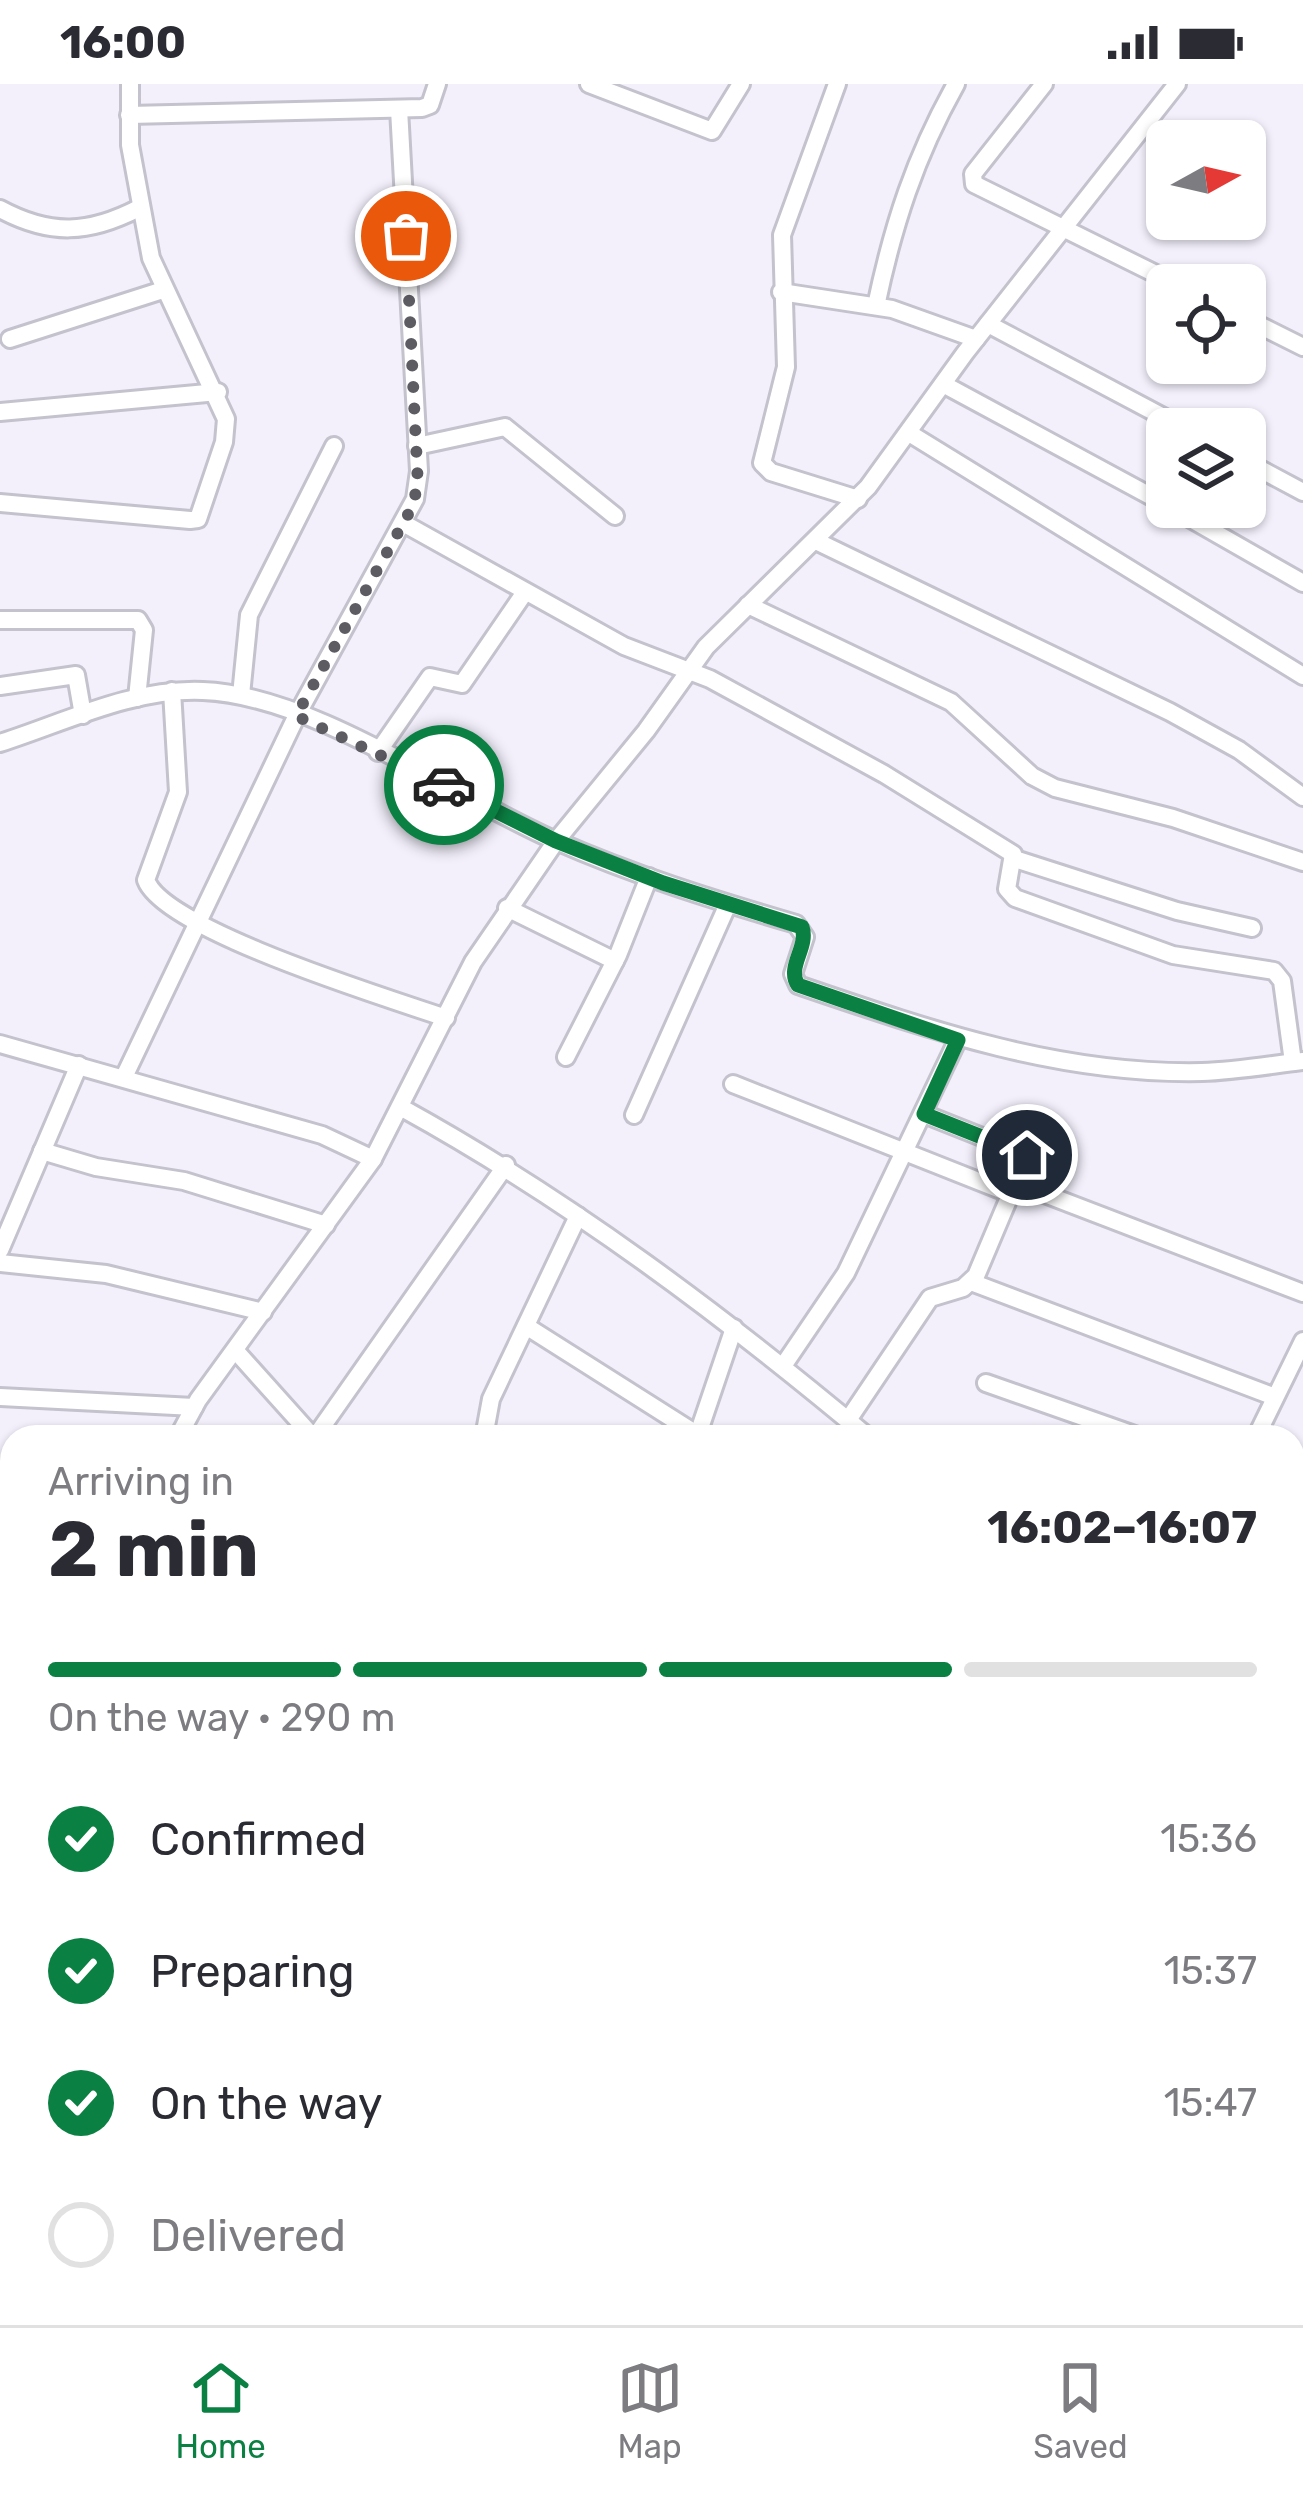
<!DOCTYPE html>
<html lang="en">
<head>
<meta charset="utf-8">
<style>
	body { margin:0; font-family:Rubik,sans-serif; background:#f7f7f7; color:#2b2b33; height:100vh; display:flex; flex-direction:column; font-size:45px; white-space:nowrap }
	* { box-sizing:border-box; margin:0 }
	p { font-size:39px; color:#7c7c81 }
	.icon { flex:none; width:66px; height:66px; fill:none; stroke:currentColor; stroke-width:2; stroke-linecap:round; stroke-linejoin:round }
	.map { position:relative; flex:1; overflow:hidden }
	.details { position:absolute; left:0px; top:1341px; width:1305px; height:900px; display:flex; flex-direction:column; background:#fff; border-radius:36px 36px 0 0; box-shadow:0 3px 9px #0004 }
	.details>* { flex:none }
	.needle { width:78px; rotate:82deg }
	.buttons { position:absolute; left:1146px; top:36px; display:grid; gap:24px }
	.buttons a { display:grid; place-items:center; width:120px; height:120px; border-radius:18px; background:#fff; box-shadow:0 3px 9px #0004; font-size:60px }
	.pin { position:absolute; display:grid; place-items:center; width:102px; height:102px; color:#fff; margin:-51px; border:6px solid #fff; border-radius:50%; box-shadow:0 3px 12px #0007 }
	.courier { position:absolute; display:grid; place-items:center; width:120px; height:120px; margin:-60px; border:9px solid #0b8043; border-radius:50%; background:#fff; color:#222; box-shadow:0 3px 15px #0007 }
	.overview em { font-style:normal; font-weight:700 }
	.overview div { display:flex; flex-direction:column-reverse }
	.overview { display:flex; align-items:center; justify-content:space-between; height:204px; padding:0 48px }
	h1 { font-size:78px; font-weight:700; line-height:90px }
	.bar { display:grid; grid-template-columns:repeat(4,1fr); gap:18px 12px; align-content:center; height:144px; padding:0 48px }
	.bar i { height:15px; border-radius:9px; background:#e1e1e2 }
	.bar .current { background:#0b8043 }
	.bar p { grid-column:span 4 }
	ol { padding:0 48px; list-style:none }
	li { display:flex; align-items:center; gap:36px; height:132px }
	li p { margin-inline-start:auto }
	li .icon { padding:12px; border-radius:50%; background:#0b8043; color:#fff; stroke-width:4 }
	li:last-child { color:#7c7c81 }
	li i { width:66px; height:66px; border:6px solid #e1e1e2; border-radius:50% }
	.status { display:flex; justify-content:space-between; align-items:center; height:84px; padding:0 60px; background:#fff; direction:ltr }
	.status svg { height:33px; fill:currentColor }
	.menu { display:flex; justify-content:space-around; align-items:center; height:168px; border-top:3px solid #e1e1e2; background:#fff; font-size:33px; color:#7c7c81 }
	.menu a { display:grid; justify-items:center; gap:6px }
	.menu .current { color:#0b8043 }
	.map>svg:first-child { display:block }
</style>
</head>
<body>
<div class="status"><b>16:00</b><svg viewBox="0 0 49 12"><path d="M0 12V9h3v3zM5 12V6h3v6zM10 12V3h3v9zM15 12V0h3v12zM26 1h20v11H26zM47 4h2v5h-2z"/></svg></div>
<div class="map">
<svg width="1303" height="2241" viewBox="0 0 1303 2241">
	<rect width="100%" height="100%" fill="#f3f0fc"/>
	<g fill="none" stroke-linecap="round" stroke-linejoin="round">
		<!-- street casing -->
		<g stroke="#c4c2cd" stroke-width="22">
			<g id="street">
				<path d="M 589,0 L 712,47 L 741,0"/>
				<path d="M 837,0 L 782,151 L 786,283 L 762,379 L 771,388 L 858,415"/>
				<path d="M 1044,0 L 973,90 L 974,100 L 1178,201"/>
				<path d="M 129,31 L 422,24 L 430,21 L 437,0"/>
				<path d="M 0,125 C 50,152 89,150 139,124"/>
				<path d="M 781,208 L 892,225 L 976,255"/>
				<path d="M 876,222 C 893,141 915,73 956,0"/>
				<path d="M 1245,234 L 1303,263"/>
				<path d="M 988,240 L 1186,345"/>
				<path d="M 10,255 L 163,206"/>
				<path d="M 943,300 L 1167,421"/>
				<path d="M 0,328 L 218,308"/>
				<path d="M 909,349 L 1303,592"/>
				<path d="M 417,362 L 505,343 L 615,432"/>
				<path d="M 1245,377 L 1303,408"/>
				<path d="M 0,419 L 190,436 L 198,435 L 224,358 L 226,335 L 151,174 L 130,61 L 130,0"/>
				<path d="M 1170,423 L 1303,499"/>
				<path d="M 403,439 L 624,562 L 710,595 L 884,690 L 1013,770 L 1007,805 L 1015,814 L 1173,871 L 1274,887 L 1282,897 L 1293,978"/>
				<path d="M 816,457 L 1170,628 L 1239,666 L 1303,713"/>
				<path d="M 748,521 L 951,618 L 1032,692 L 1055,704 L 1173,734 L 1303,778"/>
				<path d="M 0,536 L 138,536 L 144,546 L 137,614"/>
				<path d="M 0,602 L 76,591 L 83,631"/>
				<path d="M 172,607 L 178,708 L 146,796 C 164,846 391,915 446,934"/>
				<path d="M 241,611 L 249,531 L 334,362"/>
				<path d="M 0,659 C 66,638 132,604 203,607 C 312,611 452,711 554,756 C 633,791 714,816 796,840 L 805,853 L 793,890 L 798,901 C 930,946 1060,991 1202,988 C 1236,987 1269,981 1303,977"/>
				<path d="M 378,668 L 430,593 L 462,600 L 525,508"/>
				<path d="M 1015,775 L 1177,827 L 1252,844"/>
				<path d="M 507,824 L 615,877"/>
				<path d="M 0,960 L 322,1051 L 373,1075"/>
				<path d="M 566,973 L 618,871 L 649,793"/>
				<path d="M 124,993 L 297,631 L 415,415 L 419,387 L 399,25"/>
				<path d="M 733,1000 L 1011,1110"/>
				<path d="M 402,1024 C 569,1116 722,1231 868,1353"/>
				<path d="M 634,1031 L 728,820"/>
				<path d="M 42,1067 L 96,1083 L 184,1097 L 326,1141"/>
				<path d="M 1016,1099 L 1303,1209"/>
				<path d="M 0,1166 L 79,981"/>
				<path d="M 0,1179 L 106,1190 L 263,1228"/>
				<path d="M 971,1198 L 1275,1313"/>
				<path d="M 526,1242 L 698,1351"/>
				<path d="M 235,1266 L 313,1353"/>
				<path d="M 783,1282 L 846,1189 L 958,955"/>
				<path d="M 986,1299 L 1140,1353"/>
				<path d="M 0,1313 L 194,1323"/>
				<path d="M 848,1336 L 930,1214 L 963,1204 L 976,1192 L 1027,1071 L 924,1030"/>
				<path d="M 178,1353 L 198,1316 L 373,1075 L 473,878 L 556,757 L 646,647 L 706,563 L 868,403 L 965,269 L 1177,0"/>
				<path d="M 315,1353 L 506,1081"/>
				<path d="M 484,1353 L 491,1315 L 578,1132"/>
				<path d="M 697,1353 L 734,1244"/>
				<path d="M 1256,1353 L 1303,1257"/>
				<path d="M 0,1472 L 12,1462"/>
				<path d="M 1293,1594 L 1303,1597"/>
				<path d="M 0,1597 L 12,1584"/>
				<path d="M 1293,1719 L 1303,1722"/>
				<path d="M 1293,1746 L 1303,1746"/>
				<path d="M 0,1755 L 12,1748"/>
				<path d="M 0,1831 L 12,1873"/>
				<path d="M 0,2029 L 12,2027"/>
				<path d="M 0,2196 L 12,2195"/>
				<path d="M 1293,2202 L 1303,2201"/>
				<path d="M 693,2229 L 813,2241"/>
				<path d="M 118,2241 L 118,2229"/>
				<path d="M 271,2241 L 273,2229"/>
				<path d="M 394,2241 L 396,2229"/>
				<path d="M 476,2241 L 478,2229"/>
				<path d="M 933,2241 L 1027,2229"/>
			</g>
		</g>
		<!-- street -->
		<use href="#street" stroke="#fff" stroke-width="16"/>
	</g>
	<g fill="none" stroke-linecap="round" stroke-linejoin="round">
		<!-- done -->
		<path stroke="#5e5c63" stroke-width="12" stroke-dasharray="0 21.6" d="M 406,152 L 418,402 L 410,427 L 296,632 L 444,701"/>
		<!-- route -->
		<path stroke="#0b8043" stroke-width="15" d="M 444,701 L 556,757 L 663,799 L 802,843 C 809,863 786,883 798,901 L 958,956 L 924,1030 L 1027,1071"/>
	</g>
</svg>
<div class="buttons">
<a><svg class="needle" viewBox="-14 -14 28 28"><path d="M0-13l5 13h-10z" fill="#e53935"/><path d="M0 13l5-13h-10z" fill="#7c7c81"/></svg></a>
<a><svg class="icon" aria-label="locate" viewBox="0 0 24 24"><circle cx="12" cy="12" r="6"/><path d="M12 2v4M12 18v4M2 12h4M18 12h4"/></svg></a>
<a><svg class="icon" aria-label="layers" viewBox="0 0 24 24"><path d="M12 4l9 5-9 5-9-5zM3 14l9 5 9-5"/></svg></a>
</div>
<div class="pin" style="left:406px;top:152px;background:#ea580c"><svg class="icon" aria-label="bag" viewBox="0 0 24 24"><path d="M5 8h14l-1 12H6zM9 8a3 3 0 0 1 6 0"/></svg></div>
<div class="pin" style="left:1027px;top:1071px;background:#1f2937"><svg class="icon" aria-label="home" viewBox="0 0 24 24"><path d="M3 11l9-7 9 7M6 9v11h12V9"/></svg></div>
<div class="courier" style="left:444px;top:701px"><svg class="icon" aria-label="car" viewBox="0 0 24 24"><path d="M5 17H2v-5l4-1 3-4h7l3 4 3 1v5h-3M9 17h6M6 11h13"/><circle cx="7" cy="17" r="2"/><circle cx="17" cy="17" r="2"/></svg></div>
<section class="details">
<div class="overview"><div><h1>2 min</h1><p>Arriving in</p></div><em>16:02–16:07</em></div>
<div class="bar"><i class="current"></i><i class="current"></i><i class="current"></i><i></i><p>On the way · 290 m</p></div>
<ol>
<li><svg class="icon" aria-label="check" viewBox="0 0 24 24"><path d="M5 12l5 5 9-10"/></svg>Confirmed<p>15:36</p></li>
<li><svg class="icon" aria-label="check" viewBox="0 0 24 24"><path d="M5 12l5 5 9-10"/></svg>Preparing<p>15:37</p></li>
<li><svg class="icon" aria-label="check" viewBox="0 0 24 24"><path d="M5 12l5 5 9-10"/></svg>On the way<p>15:47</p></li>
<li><i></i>Delivered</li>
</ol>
</section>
</div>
<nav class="menu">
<a class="current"><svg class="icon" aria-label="home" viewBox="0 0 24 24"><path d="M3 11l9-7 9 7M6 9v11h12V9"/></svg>Home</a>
<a><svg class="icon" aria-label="map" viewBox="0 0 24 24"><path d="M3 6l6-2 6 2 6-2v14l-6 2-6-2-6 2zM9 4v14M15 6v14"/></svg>Map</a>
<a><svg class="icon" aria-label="saved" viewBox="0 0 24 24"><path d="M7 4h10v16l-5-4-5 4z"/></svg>Saved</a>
</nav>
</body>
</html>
